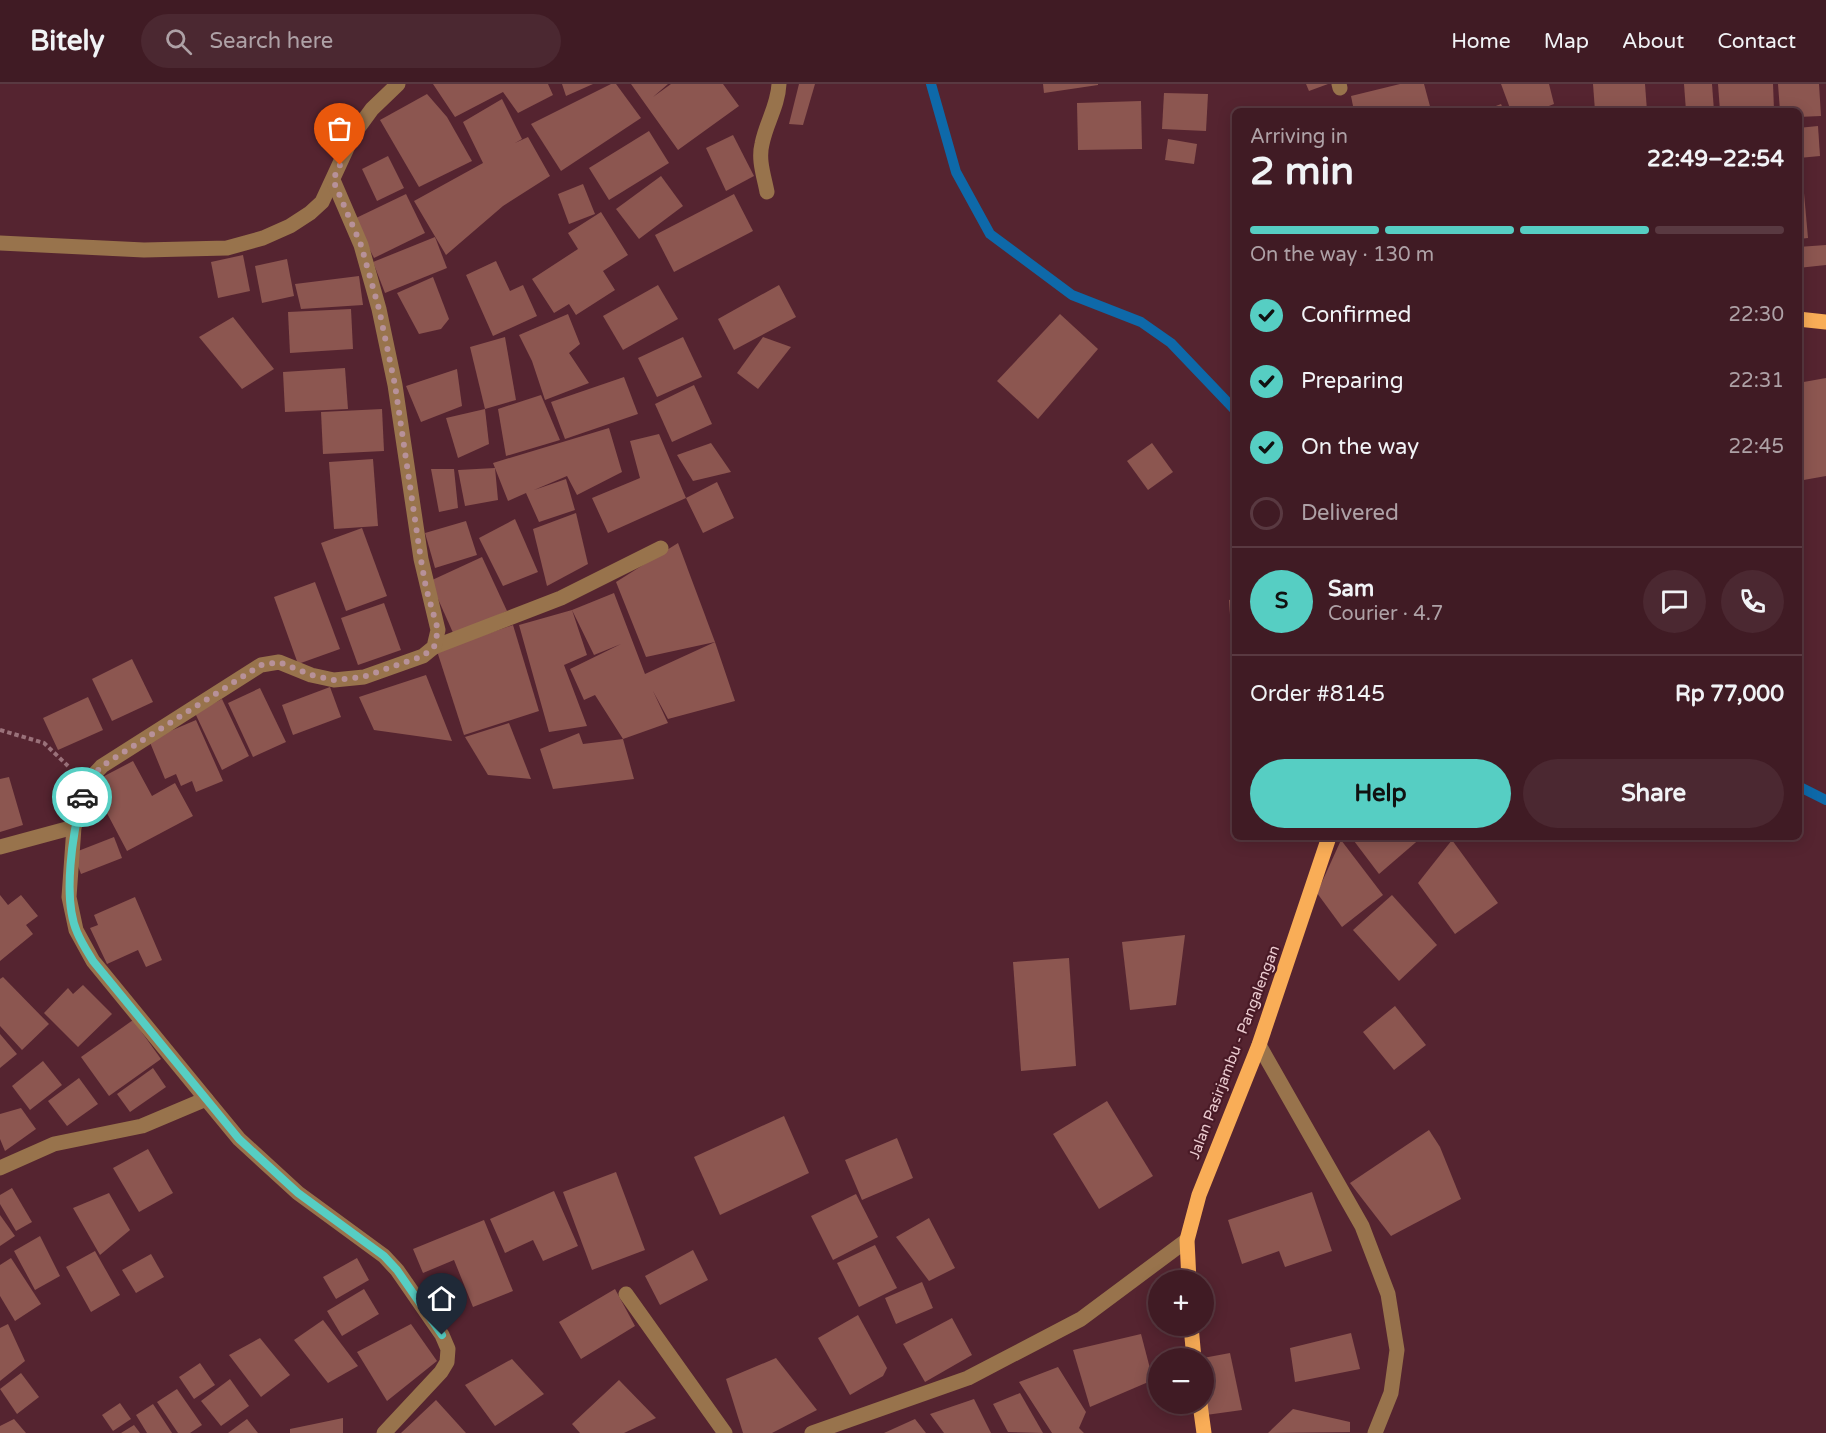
<!DOCTYPE html>
<html lang="en">
<head>
<meta charset="utf-8">
<style>
	body { margin:0; font-family:"Varela Round",sans-serif; background:#4b2831; color:#f1f3f6; height:100vh; display:flex; flex-direction:column; font-size:22px; white-space:nowrap }
	* { box-sizing:border-box; margin:0 }
	p { font-size:20px; color:#aea1a6 }
	.icon { flex:none; width:33px; height:33px; fill:none; stroke:currentColor; stroke-width:2; stroke-linecap:round; stroke-linejoin:round }
	.map { position:relative; flex:1; overflow:hidden }
	.details { position:absolute; left:1232px; top:24px; width:570px; height:732px; display:flex; flex-direction:column; background:#401b24; border-radius:9px; box-shadow:0 3px 15px #0003,0 0 0 2px #593941 }
	.details>* { flex:none }
	.fabs { position:absolute; left:1148px; top:1186px; display:grid; gap:12px }
	.fabs a { display:grid; place-items:center; width:66px; height:66px; border-radius:50%; background:#401b24; box-shadow:0 3px 15px #0003,0 0 0 2px #593941; font-size:30px }
	.pin { position:absolute; display:grid; place-items:center; width:51px; height:51px; color:#fff; margin:-62px -26px; border-radius:50% 50% 50% 0; rotate:-45deg; box-shadow:0 0 6px #0007 }
	.pin .icon { rotate:45deg }
	.courier { position:absolute; display:grid; place-items:center; width:60px; height:60px; margin:-30px; border:4px solid #56cec3; border-radius:50%; background:#fff; color:#222; box-shadow:0 2px 8px #0007 }
	.head em { font-style:normal; font-weight:700 }
	.head div { display:flex; flex-direction:column-reverse }
	.head { display:flex; align-items:center; justify-content:space-between; height:102px; padding:0 18px }
	h1 { font-size:39px; font-weight:700; line-height:45px }
	.bar { display:grid; grid-template-columns:repeat(4,1fr); gap:9px 6px; align-content:center; height:72px; padding:0 18px }
	.bar i { height:8px; border-radius:4px; background:#593941 }
	.bar .selected { background:#56cec3 }
	.bar p { grid-column:span 4 }
	.line { display:flex; align-items:center; gap:15px; padding:0 18px; border-top:2px solid #593941 }
	.line div { flex:1 }
	.round { display:grid; place-items:center; flex:none; width:63px; height:63px; border-radius:32px; background:#4b2831 }
	ol { padding:0 18px; list-style:none }
	li { display:flex; align-items:center; gap:18px; height:66px }
	li p { margin-inline-start:auto }
	li .icon { padding:6px; border-radius:50%; background:#56cec3; color:#111; stroke-width:4 }
	li:last-child { color:#aea1a6 }
	li i { width:33px; height:33px; border:3px solid #593941; border-radius:50% }
	.primary-button { display:flex; gap:12px; margin-top:auto; padding:12px 18px }
	.primary-button a { flex:1; height:69px; border-radius:36px; background:#56cec3; color:#111; font-size:24px; font-weight:700; line-height:69px; text-align:center }
	.primary-button a+a { background:#4b2831; color:#f1f3f6 }
	header { display:flex; align-items:center; gap:36px; box-sizing:border-box; height:84px; padding:0 30px; background:#401b24; border-bottom:2px solid #593941 }
	header strong { font-size:28px }
	nav { display:flex; gap:33px; margin-inline-start:auto; font-size:21px }
	.search { width:420px; height:54px; background:#4b2831; display:flex; align-items:center; gap:15px; box-sizing:border-box; padding:0 21px; border-radius:33px; color:#aea1a6; font-size:22px }
	.map>svg:first-child { display:block }
</style>
</head>
<body>
<header>
<strong>Bitely</strong>
<div class="search"><svg class="icon" aria-label="search" viewBox="0 0 24 24"><circle cx="10" cy="10" r="6"/><path d="M15 15l6 6"/></svg>Search here</div>
<nav><a>Home</a><a>Map</a><a>About</a><a>Contact</a></nav>
</header>
<div class="map">
<svg width="1826" height="1349" viewBox="0 0 1826 1349">
	<rect width="100%" height="100%" fill="#552430"/>
	<g fill="none" stroke-linecap="round" stroke-linejoin="round">
		<!-- stream -->
		<g stroke="#0e69a9" stroke-width="10">
			<path d="M 931,0 L 956,88 L 990,150 L 1072,211 L 1141,238 L 1171,259 L 1234,325"/>
			<path d="M 1798,702 L 1826,716"/>
		</g>
	</g>
	<!-- building -->
	<g fill="#8c5650">
		<path d="M 433,0 L 548,0 L 553,11 L 518,29 L 503,8 L 455,33 Z"/>
		<path d="M 562,0 L 593,0 L 566,12 Z"/>
		<path d="M 611,0 L 616,0 L 641,34 L 561,87 L 531,40 Z"/>
		<path d="M 631,0 L 668,0 L 653,13 L 671,0 L 723,0 L 739,22 L 678,66 Z"/>
		<path d="M 799,0 L 815,0 L 803,41 L 789,40 Z"/>
		<path d="M 1043,0 L 1098,0 L 1098,1 L 1044,9 Z"/>
		<path d="M 1306,0 L 1328,0 L 1309,7 Z"/>
		<path d="M 1400,0 L 1424,0 L 1431,26 L 1354,27 L 1351,12 Z"/>
		<path d="M 1501,0 L 1549,0 L 1554,20 L 1536,27 L 1511,27 Z"/>
		<path d="M 1593,0 L 1645,0 L 1647,27 L 1595,27 Z"/>
		<path d="M 1684,0 L 1712,0 L 1714,27 L 1686,27 Z"/>
		<path d="M 1718,0 L 1773,0 L 1774,26 L 1720,27 Z"/>
		<path d="M 1778,0 L 1819,0 L 1821,32 L 1798,33 L 1798,27 L 1780,27 Z"/>
		<path d="M 1164,9 L 1208,10 L 1206,47 L 1162,45 Z"/>
		<path d="M 427,10 L 447,33 L 472,77 L 419,103 L 380,36 Z"/>
		<path d="M 502,15 L 522,55 L 515,59 L 528,53 L 550,92 L 503,122 L 446,171 L 414,117 L 483,79 L 463,38 Z"/>
		<path d="M 1141,17 L 1142,65 L 1078,66 L 1077,19 Z"/>
		<path d="M 1501,20 L 1504,27 L 1483,27 Z"/>
		<path d="M 1818,42 L 1820,72 L 1799,74 L 1798,44 Z"/>
		<path d="M 649,47 L 669,79 L 609,116 L 589,84 Z"/>
		<path d="M 733,51 L 754,92 L 726,107 L 706,64 Z"/>
		<path d="M 1168,55 L 1197,60 L 1194,80 L 1165,76 Z"/>
		<path d="M 388,72 L 404,104 L 377,117 L 362,85 Z"/>
		<path d="M 661,92 L 683,122 L 639,155 L 616,125 Z"/>
		<path d="M 583,100 L 595,130 L 569,140 L 558,110 Z"/>
		<path d="M 1804,109 L 1808,154 L 1798,155 L 1798,110 Z"/>
		<path d="M 406,110 L 425,149 L 374,174 L 354,135 Z"/>
		<path d="M 734,110 L 753,147 L 674,188 L 655,151 Z"/>
		<path d="M 601,128 L 628,171 L 603,187 L 615,206 L 576,231 L 569,220 L 554,229 L 532,195 L 578,165 L 568,149 Z"/>
		<path d="M 435,153 L 447,184 L 385,209 L 373,178 Z"/>
		<path d="M 1826,161 L 1826,181 L 1798,184 L 1798,163 Z"/>
		<path d="M 243,171 L 250,207 L 218,214 L 211,178 Z"/>
		<path d="M 287,175 L 294,212 L 262,219 L 255,182 Z"/>
		<path d="M 496,177 L 510,207 L 523,201 L 537,232 L 493,252 L 466,191 Z"/>
		<path d="M 359,192 L 363,221 L 301,225 L 295,200 Z"/>
		<path d="M 433,193 L 449,235 L 441,245 L 419,250 L 397,209 Z"/>
		<path d="M 658,201 L 678,235 L 623,266 L 603,232 Z"/>
		<path d="M 779,201 L 796,233 L 734,266 L 718,235 Z"/>
		<path d="M 351,225 L 353,265 L 290,269 L 288,228 Z"/>
		<path d="M 568,230 L 580,260 L 569,269 L 589,299 L 545,316 L 532,277 L 519,251 Z"/>
		<path d="M 1060,230 L 1098,265 L 1038,335 L 997,297 Z"/>
		<path d="M 233,233 L 274,285 L 242,305 L 199,253 Z"/>
		<path d="M 505,253 L 516,316 L 485,325 L 470,263 Z"/>
		<path d="M 683,253 L 702,293 L 657,313 L 638,274 Z"/>
		<path d="M 763,253 L 791,263 L 758,305 L 737,289 Z"/>
		<path d="M 345,284 L 348,325 L 285,328 L 283,288 Z"/>
		<path d="M 457,285 L 462,322 L 421,338 L 406,302 Z"/>
		<path d="M 624,293 L 638,330 L 565,355 L 551,318 Z"/>
		<path d="M 1826,294 L 1826,392 L 1798,397 L 1798,299 Z"/>
		<path d="M 694,301 L 712,340 L 672,358 L 655,320 Z"/>
		<path d="M 541,311 L 560,356 L 506,372 L 498,325 Z"/>
		<path d="M 382,325 L 384,367 L 323,370 L 321,328 Z"/>
		<path d="M 485,325 L 489,360 L 458,374 L 446,334 Z"/>
		<path d="M 609,344 L 622,388 L 577,411 L 567,392 L 534,406 L 566,395 L 575,426 L 539,438 L 526,409 L 508,417 L 493,379 Z"/>
		<path d="M 659,350 L 686,414 L 717,398 L 734,434 L 703,449 L 686,414 L 608,449 L 592,414 L 640,394 L 630,357 Z"/>
		<path d="M 711,359 L 731,388 L 693,397 L 677,371 Z"/>
		<path d="M 1152,359 L 1173,388 L 1148,406 L 1127,377 Z"/>
		<path d="M 373,375 L 378,442 L 334,445 L 329,378 Z"/>
		<path d="M 495,384 L 498,416 L 465,422 L 458,386 Z"/>
		<path d="M 431,385 L 454,385 L 458,424 L 439,428 Z"/>
		<path d="M 576,429 L 588,480 L 547,502 L 533,445 Z"/>
		<path d="M 515,435 L 538,488 L 503,502 L 479,454 Z"/>
		<path d="M 466,437 L 477,471 L 435,484 L 425,449 Z"/>
		<path d="M 362,444 L 387,512 L 346,527 L 321,459 Z"/>
		<path d="M 678,459 L 715,558 L 646,573 L 616,498 Z"/>
		<path d="M 482,473 L 507,527 L 454,551 L 430,497 Z"/>
		<path d="M 315,498 L 340,565 L 298,580 L 274,513 Z"/>
		<path d="M 614,509 L 645,590 L 715,558 L 735,617 L 668,635 L 653,607 L 668,639 L 623,655 L 595,611 L 584,616 L 570,585 L 621,560 L 594,571 L 572,526 L 587,571 L 564,581 L 587,642 L 549,648 L 519,541 L 572,526 Z"/>
		<path d="M 1234,515 L 1234,562 L 1232,562 L 1229,516 Z"/>
		<path d="M 384,519 L 401,566 L 358,581 L 341,534 Z"/>
		<path d="M 513,541 L 539,627 L 464,651 L 437,567 Z"/>
		<path d="M 132,575 L 153,618 L 112,637 L 92,595 Z"/>
		<path d="M 426,591 L 452,657 L 374,646 L 359,613 Z"/>
		<path d="M 330,603 L 341,633 L 293,651 L 282,621 Z"/>
		<path d="M 260,604 L 286,658 L 253,673 L 228,619 Z"/>
		<path d="M 88,613 L 103,646 L 58,666 L 43,634 Z"/>
		<path d="M 222,615 L 249,672 L 222,686 L 195,629 Z"/>
		<path d="M 196,636 L 223,697 L 196,708 L 192,697 L 181,702 L 176,690 L 165,695 L 149,656 Z"/>
		<path d="M 509,639 L 531,695 L 488,691 L 465,653 Z"/>
		<path d="M 579,649 L 583,660 L 623,655 L 634,695 L 553,705 L 540,665 Z"/>
		<path d="M 133,677 L 152,712 L 175,699 L 193,732 L 127,767 L 91,699 Z"/>
		<path d="M 9,693 L 23,741 L 0,748 L 0,695 Z"/>
		<path d="M 114,753 L 122,774 L 81,790 L 73,769 Z"/>
		<path d="M 1351,753 L 1422,753 L 1379,790 Z"/>
		<path d="M 1341,756 L 1383,811 L 1342,843 L 1317,809 Z"/>
		<path d="M 1452,756 L 1498,819 L 1455,850 L 1418,799 Z"/>
		<path d="M 0,811 L 8,821 L 21,811 L 38,832 L 26,841 L 33,850 L 0,877 Z"/>
		<path d="M 1392,811 L 1437,861 L 1399,897 L 1353,846 Z"/>
		<path d="M 135,813 L 162,876 L 146,883 L 138,866 L 107,880 L 90,844 L 98,841 L 94,831 Z"/>
		<path d="M 1185,851 L 1176,921 L 1130,926 L 1122,858 Z"/>
		<path d="M 1069,874 L 1076,982 L 1021,987 L 1013,878 Z"/>
		<path d="M 3,893 L 49,940 L 22,966 L 0,942 L 0,895 Z"/>
		<path d="M 83,901 L 112,930 L 78,963 L 44,929 L 68,904 L 73,910 Z"/>
		<path d="M 1395,922 L 1426,961 L 1394,986 L 1363,948 Z"/>
		<path d="M 133,936 L 161,975 L 109,1012 L 81,973 Z"/>
		<path d="M 0,950 L 17,970 L 0,984 Z"/>
		<path d="M 43,977 L 62,1001 L 30,1026 L 12,1002 Z"/>
		<path d="M 153,984 L 166,1003 L 130,1028 L 117,1010 Z"/>
		<path d="M 79,994 L 98,1020 L 67,1042 L 48,1017 Z"/>
		<path d="M 1107,1017 L 1153,1092 L 1099,1125 L 1053,1050 Z"/>
		<path d="M 21,1024 L 36,1045 L 5,1067 L 0,1055 L 0,1030 Z"/>
		<path d="M 784,1032 L 809,1089 L 720,1131 L 694,1073 Z"/>
		<path d="M 1429,1046 L 1440,1063 L 1461,1115 L 1391,1152 L 1350,1099 Z"/>
		<path d="M 897,1054 L 913,1094 L 862,1116 L 845,1076 Z"/>
		<path d="M 148,1065 L 173,1109 L 139,1128 L 113,1084 Z"/>
		<path d="M 616,1088 L 645,1166 L 592,1186 L 563,1108 Z"/>
		<path d="M 12,1104 L 32,1138 L 16,1147 L 0,1120 L 0,1111 Z"/>
		<path d="M 554,1107 L 578,1162 L 543,1177 L 533,1156 L 505,1169 L 490,1135 Z"/>
		<path d="M 1312,1108 L 1332,1167 L 1285,1183 L 1279,1167 L 1242,1180 L 1228,1136 Z"/>
		<path d="M 109,1109 L 130,1146 L 100,1171 L 73,1124 Z"/>
		<path d="M 856,1110 L 878,1153 L 833,1176 L 811,1132 Z"/>
		<path d="M 0,1131 L 15,1152 L 0,1162 Z"/>
		<path d="M 929,1134 L 955,1184 L 929,1197 L 896,1153 Z"/>
		<path d="M 484,1136 L 513,1207 L 473,1223 L 454,1176 L 423,1189 L 413,1165 Z"/>
		<path d="M 40,1152 L 60,1192 L 35,1206 L 14,1167 Z"/>
		<path d="M 875,1161 L 897,1204 L 859,1223 L 837,1179 Z"/>
		<path d="M 693,1166 L 708,1196 L 660,1221 L 645,1192 Z"/>
		<path d="M 95,1167 L 120,1211 L 91,1228 L 66,1183 Z"/>
		<path d="M 151,1170 L 164,1193 L 136,1209 L 122,1186 Z"/>
		<path d="M 11,1174 L 41,1220 L 15,1237 L 0,1212 L 0,1181 Z"/>
		<path d="M 357,1174 L 369,1196 L 336,1215 L 323,1193 Z"/>
		<path d="M 922,1198 L 933,1224 L 896,1240 L 885,1214 Z"/>
		<path d="M 364,1205 L 379,1230 L 342,1252 L 327,1227 Z"/>
		<path d="M 615,1205 L 635,1242 L 581,1275 L 559,1238 Z"/>
		<path d="M 858,1231 L 887,1284 L 883,1292 L 850,1311 L 818,1254 Z"/>
		<path d="M 952,1234 L 972,1271 L 925,1298 L 903,1260 Z"/>
		<path d="M 323,1236 L 358,1282 L 328,1299 L 294,1256 Z"/>
		<path d="M 8,1240 L 25,1277 L 0,1297 L 0,1244 Z"/>
		<path d="M 411,1240 L 437,1277 L 387,1317 L 357,1268 Z"/>
		<path d="M 1351,1249 L 1360,1285 L 1295,1298 L 1290,1264 Z"/>
		<path d="M 1141,1250 L 1153,1296 L 1090,1323 L 1073,1266 Z"/>
		<path d="M 260,1254 L 290,1291 L 261,1313 L 229,1271 Z"/>
		<path d="M 1230,1269 L 1242,1326 L 1206,1331 L 1203,1312 L 1203,1274 Z"/>
		<path d="M 776,1274 L 817,1326 L 772,1349 L 743,1349 L 726,1295 Z"/>
		<path d="M 512,1275 L 544,1310 L 495,1342 L 465,1301 Z"/>
		<path d="M 200,1279 L 215,1301 L 194,1315 L 179,1293 Z"/>
		<path d="M 1058,1283 L 1086,1328 L 1079,1344 L 1084,1349 L 1052,1349 L 1019,1298 Z"/>
		<path d="M 21,1289 L 39,1313 L 17,1330 L 0,1305 Z"/>
		<path d="M 230,1295 L 249,1322 L 221,1342 L 201,1317 Z"/>
		<path d="M 619,1296 L 656,1334 L 624,1349 L 580,1349 L 572,1340 Z"/>
		<path d="M 177,1305 L 202,1341 L 190,1349 L 178,1349 L 157,1318 Z"/>
		<path d="M 1020,1309 L 1043,1349 L 1008,1348 L 993,1320 Z"/>
		<path d="M 974,1315 L 991,1349 L 944,1349 L 930,1330 Z"/>
		<path d="M 436,1316 L 466,1349 L 401,1349 Z"/>
		<path d="M 120,1319 L 131,1335 L 113,1347 L 102,1331 Z"/>
		<path d="M 153,1320 L 172,1349 L 147,1349 L 136,1331 Z"/>
		<path d="M 1293,1325 L 1350,1338 L 1350,1348 L 1268,1349 Z"/>
		<path d="M 343,1334 L 343,1349 L 290,1349 L 290,1345 Z"/>
		<path d="M 14,1335 L 26,1349 L 0,1349 L 0,1342 Z"/>
		<path d="M 247,1335 L 258,1349 L 228,1349 Z"/>
		<path d="M 915,1335 L 926,1349 L 884,1349 Z"/>
		<path d="M 134,1341 L 140,1349 L 121,1349 Z"/>
	</g>
	<g fill="none" stroke-linecap="round" stroke-linejoin="round">
		<!-- path -->
		<path stroke="#9a717a" stroke-width="4" stroke-dasharray="4.5 3" stroke-linecap="butt" d="M 0,646 L 44,659 L 68,682"/>
		<!-- minor -->
		<g stroke="#98734c" stroke-width="15">
			<path d="M 1339,0 L 1340,4"/>
			<path d="M 767,108 C 764,92 758,76 762,60 C 766,39 778,22 779,0"/>
			<path d="M 0,159 L 144,166 L 227,164 L 263,154 L 290,142 L 310,129 L 322,118 L 353,51 L 372,25 L 398,0"/>
			<path d="M 434,563 L 561,514 L 661,464"/>
			<path d="M 0,763 L 74,743"/>
			<path d="M 1259,961 L 1362,1142 L 1388,1210 L 1397,1266 L 1391,1309 L 1375,1349"/>
			<path d="M 206,1015 L 93,877 L 76,846 L 69,813 L 74,743 L 86,699 L 102,682 L 261,581 L 279,578 L 311,591 L 334,596 L 364,593 L 423,572 L 434,563 L 438,546 L 421,475 L 395,301 L 379,225 L 361,161 L 333,96"/>
			<path d="M 0,1084 L 54,1060 L 142,1042 L 206,1015 L 239,1055 L 298,1109 L 384,1172 L 397,1186 L 442,1251 L 448,1265 L 447,1278 L 441,1288 L 384,1349"/>
			<path d="M 626,1210 L 725,1349"/>
			<path d="M 812,1349 L 968,1294 L 1081,1235 L 1187,1156"/>
		</g>
		<!-- major -->
		<g stroke="#f9ad57" stroke-width="15">
			<path d="M 1798,235 L 1826,238"/>
			<path d="M 1189,1197 L 1187,1156 L 1199,1111 L 1259,961 L 1329,753"/>
			<path d="M 1191,1242 L 1194,1275"/>
			<path d="M 1200,1320 L 1204,1349"/>
		</g>
	</g>
	<g fill="none" stroke-linecap="round" stroke-linejoin="round">
		<!-- done -->
		<path stroke="#b79199" stroke-width="6" stroke-dasharray="0 10.8" d="M 82,713 L 86,699 L 102,682 L 261,581 L 279,578 L 311,591 L 334,596 L 363,593 L 423,572 L 434,563 L 438,546 L 426,504 L 421,476 L 395,301 L 379,225 L 361,161 L 333,96 L 340,81"/>
		<!-- route -->
		<path stroke="#56cec3" stroke-width="8" d="M 82,713 C 73,748 62,814 77,848 C 81,858 87,867 93,877 L 239,1055 L 298,1109 L 384,1172 L 397,1186 L 442,1251"/>
	</g>
	<g text-anchor="middle" stroke-width="4.5" stroke-linejoin="round" paint-order="stroke">
		<!-- street labels -->
		<g font-size="15" fill="#ecccd1" stroke="#491a26">
			<text transform="translate(1234 968) rotate(-69)" y="5">Jalan Pasirjambu - Pangalengan</text>
		</g>
	</g>
</svg>
<div class="fabs">
<a>+</a>
<a>−</a>
</div>
<div class="pin" style="left:340px;top:81px;background:#ea580c"><svg class="icon" aria-label="bag" viewBox="0 0 24 24"><path d="M5 8h14l-1 12H6zM9 8a3 3 0 0 1 6 0"/></svg></div>
<div class="pin" style="left:442px;top:1251px;background:#1f2937"><svg class="icon" aria-label="home" viewBox="0 0 24 24"><path d="M3 11l9-7 9 7M6 9v11h12V9"/></svg></div>
<div class="courier" style="left:82px;top:713px"><svg class="icon" aria-label="car" viewBox="0 0 24 24"><path d="M5 17H2v-5l4-1 3-4h7l3 4 3 1v5h-3M9 17h6M6 11h13"/><circle cx="7" cy="17" r="2"/><circle cx="17" cy="17" r="2"/></svg></div>
<section class="details">
<div class="head"><div><h1>2 min</h1><p>Arriving in</p></div><em>22:49–22:54</em></div>
<div class="bar"><i class="selected"></i><i class="selected"></i><i class="selected"></i><i></i><p>On the way · 130 m</p></div>
<ol>
<li><svg class="icon" aria-label="check" viewBox="0 0 24 24"><path d="M5 12l5 5 9-10"/></svg>Confirmed<p>22:30</p></li>
<li><svg class="icon" aria-label="check" viewBox="0 0 24 24"><path d="M5 12l5 5 9-10"/></svg>Preparing<p>22:31</p></li>
<li><svg class="icon" aria-label="check" viewBox="0 0 24 24"><path d="M5 12l5 5 9-10"/></svg>On the way<p>22:45</p></li>
<li><i></i>Delivered</li>
</ol>
<div class="line" style="height:108px"><b class="round" style="background:#56cec3;color:#111">S</b><div><b>Sam</b><p>Courier · 4.7</p></div><a class="round"><svg class="icon" aria-label="chat" viewBox="0 0 24 24"><path d="M4 5h16v11H9l-5 4z"/></svg></a><a class="round"><svg class="icon" aria-label="phone" viewBox="0 0 24 24"><path d="M5 4h4l2 5-3 2q2 4 5 5l2-3 5 2v4C11 20 4 13 5 4z"/></svg></a></div>
<div class="line" style="height:78px"><div>Order #8145</div><b>Rp 77,000</b></div>
<div class="primary-button"><a>Help</a><a>Share</a></div>
</section>
</div>
</body>
</html>
